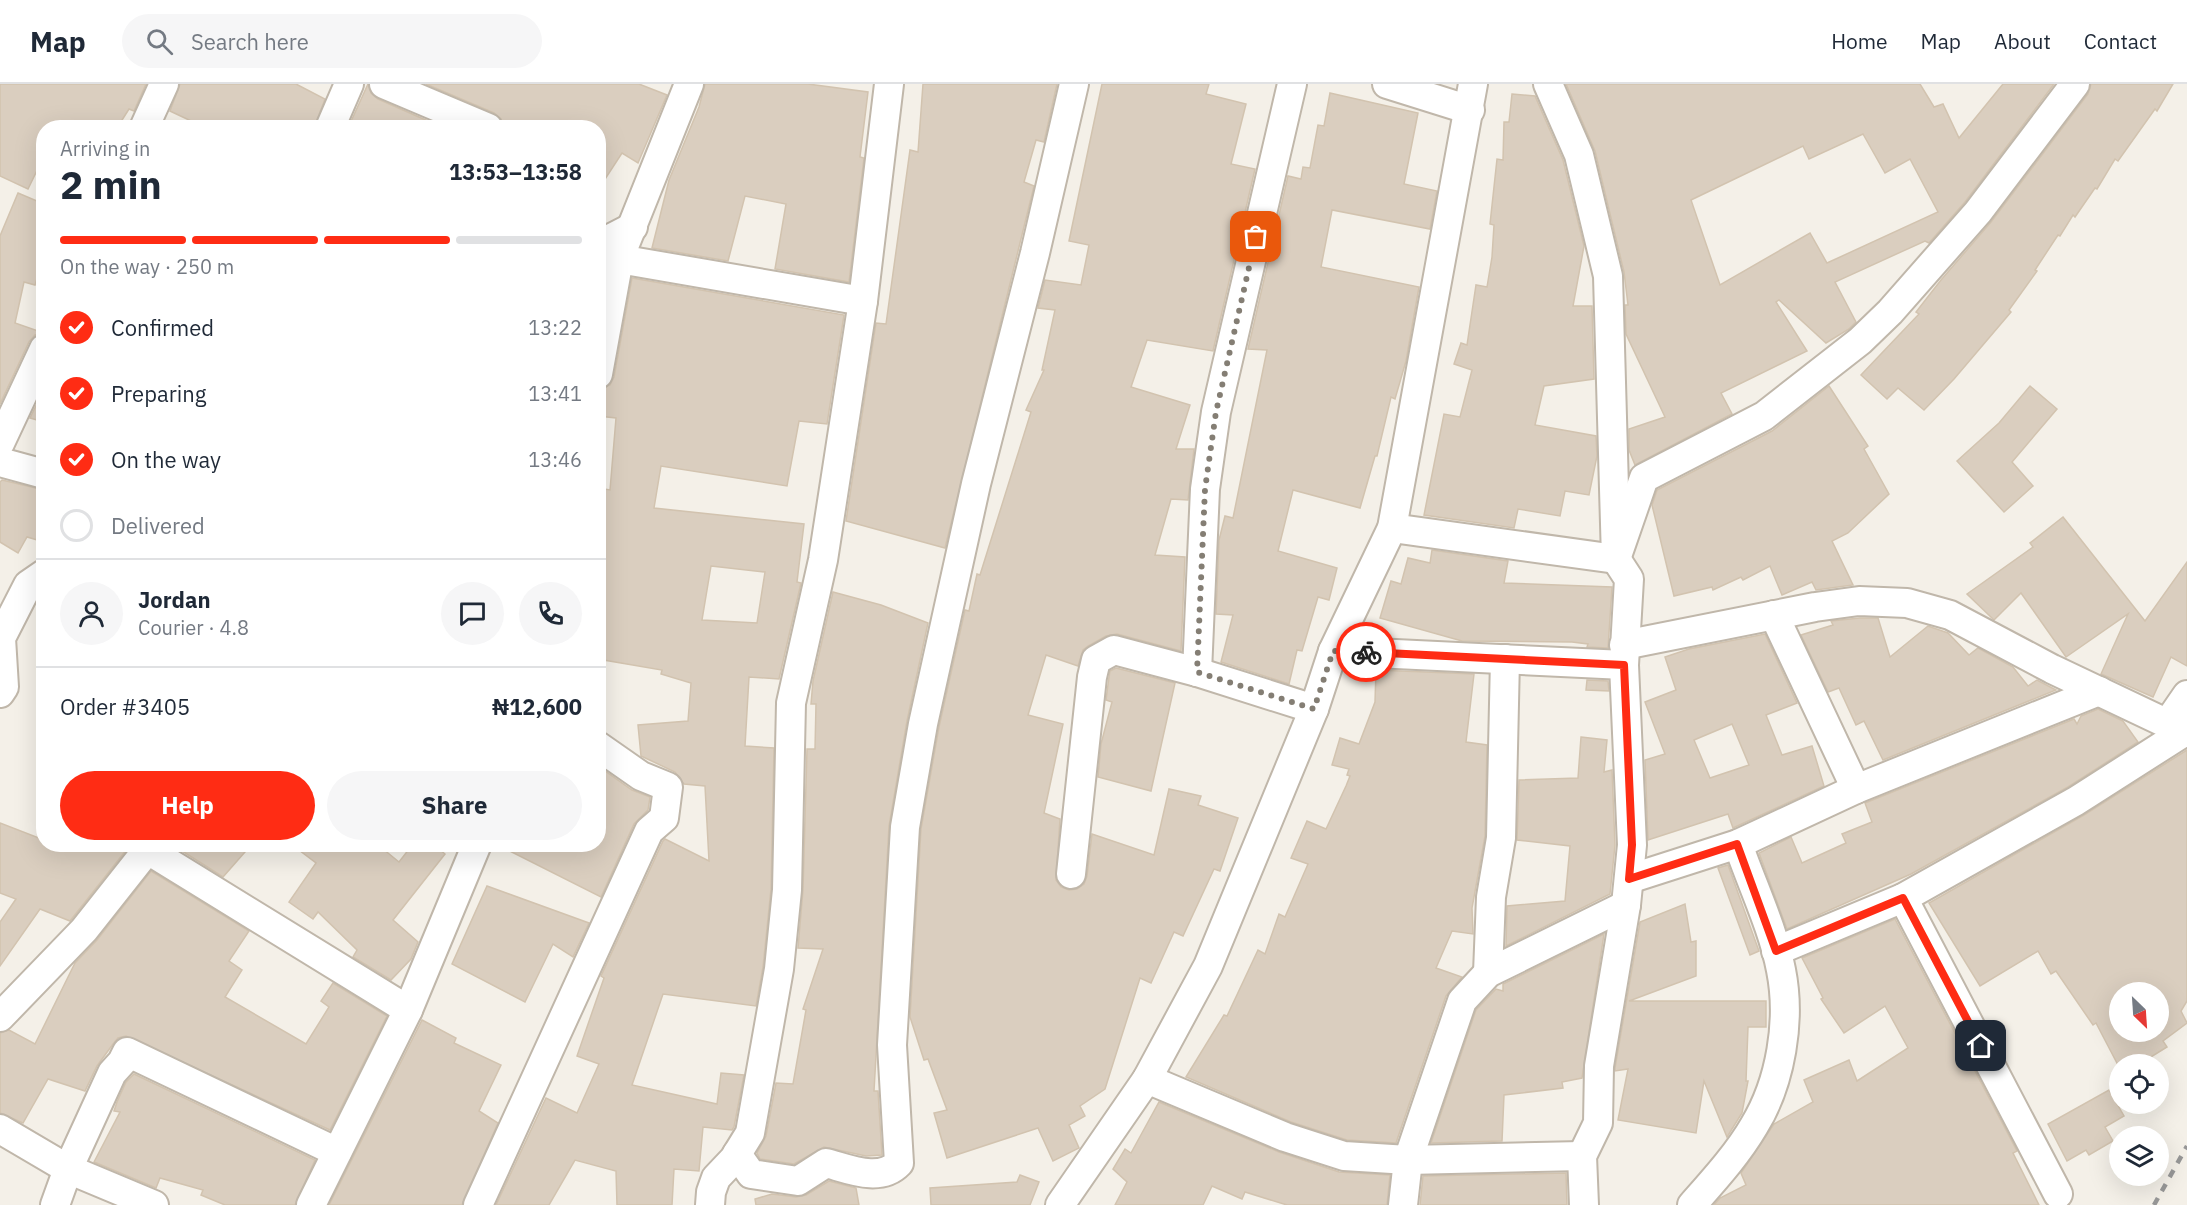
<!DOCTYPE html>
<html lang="en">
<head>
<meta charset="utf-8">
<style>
	body { margin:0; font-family:"IBM Plex Sans",sans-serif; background:#f6f6f7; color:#1f2937; height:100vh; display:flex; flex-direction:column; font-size:22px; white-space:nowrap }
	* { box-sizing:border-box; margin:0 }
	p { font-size:20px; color:#747a83 }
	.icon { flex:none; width:33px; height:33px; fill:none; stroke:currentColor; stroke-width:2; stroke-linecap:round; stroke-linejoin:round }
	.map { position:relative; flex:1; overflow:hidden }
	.side { position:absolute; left:36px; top:36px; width:570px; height:732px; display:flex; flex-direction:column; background:#fff; border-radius:24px; box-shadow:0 6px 24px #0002 }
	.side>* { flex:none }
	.needle { width:39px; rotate:155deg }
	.fabs { position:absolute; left:2109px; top:898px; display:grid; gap:12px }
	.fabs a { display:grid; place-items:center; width:60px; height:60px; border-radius:50%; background:#fff; box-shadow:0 6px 24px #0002; font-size:30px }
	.pin { position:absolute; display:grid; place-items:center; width:51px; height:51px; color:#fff; margin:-26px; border-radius:12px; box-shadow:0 3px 9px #0006 }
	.courier { position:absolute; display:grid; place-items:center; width:60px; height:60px; margin:-30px; border:4px solid #ff2c14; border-radius:50%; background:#fff; color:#222; box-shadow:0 2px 8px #0007 }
	.head em { font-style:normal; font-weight:700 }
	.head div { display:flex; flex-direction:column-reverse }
	.head { display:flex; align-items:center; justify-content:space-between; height:102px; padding:0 24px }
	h1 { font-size:39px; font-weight:700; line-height:45px }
	.bar { display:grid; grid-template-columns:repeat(4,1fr); gap:9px 6px; align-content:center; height:72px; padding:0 24px }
	.bar i { height:8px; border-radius:4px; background:#e0e1e3 }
	.bar .current { background:#ff2c14 }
	.bar p { grid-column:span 4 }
	.line { display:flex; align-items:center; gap:15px; padding:0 24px; border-top:2px solid #e0e1e3 }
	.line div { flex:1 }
	.round { display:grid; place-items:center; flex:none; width:63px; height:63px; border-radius:32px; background:#f6f6f7 }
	ol { padding:0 24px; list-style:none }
	li { display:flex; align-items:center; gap:18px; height:66px }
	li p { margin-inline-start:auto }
	li .icon { padding:6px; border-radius:50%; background:#ff2c14; color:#fff; stroke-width:4 }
	li:last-child { color:#747a83 }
	li i { width:33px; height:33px; border:3px solid #e0e1e3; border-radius:50% }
	.action { display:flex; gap:12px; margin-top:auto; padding:12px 24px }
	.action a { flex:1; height:69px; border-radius:36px; background:#ff2c14; color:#fff; font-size:24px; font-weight:700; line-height:69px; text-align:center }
	.action a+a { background:#f6f6f7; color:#1f2937 }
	header { display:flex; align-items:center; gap:36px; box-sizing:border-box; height:84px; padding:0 30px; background:#fff; border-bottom:2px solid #e0e1e3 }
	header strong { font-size:28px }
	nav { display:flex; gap:33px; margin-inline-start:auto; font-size:21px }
	.search { width:420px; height:54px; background:#f6f6f7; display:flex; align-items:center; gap:15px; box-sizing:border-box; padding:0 21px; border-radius:33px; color:#747a83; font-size:22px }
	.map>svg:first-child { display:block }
</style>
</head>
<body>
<header>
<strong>Map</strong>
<div class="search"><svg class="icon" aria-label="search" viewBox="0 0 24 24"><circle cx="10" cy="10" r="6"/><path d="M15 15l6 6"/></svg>Search here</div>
<nav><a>Home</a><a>Map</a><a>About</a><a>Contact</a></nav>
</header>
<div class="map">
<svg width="2187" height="1121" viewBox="0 0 2187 1121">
	<rect width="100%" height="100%" fill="#f4f0e8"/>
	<!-- building -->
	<g fill="#dacebf" stroke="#d2c3af" stroke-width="1.5" fill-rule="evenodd">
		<path d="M 0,0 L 146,0 L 134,27 L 129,25 L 117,44 L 44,44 L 44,72 L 28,105 L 0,92 Z"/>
		<path d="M 180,0 L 296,0 L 325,15 L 314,44 L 206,44 L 170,27 Z"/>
		<path d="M 368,0 L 371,9 L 378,15 L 444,44 L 348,44 Z"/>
		<path d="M 426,0 L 639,0 L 667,11 L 638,79 L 622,69 L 598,106 L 598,44 L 504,44 L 501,35 L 494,29 Z"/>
		<path d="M 705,0 L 808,0 L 868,8 L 860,73 L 864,74 L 849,198 L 775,185 L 786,120 L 745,112 L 728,177 L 652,164 L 669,96 L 699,23 Z"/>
		<path d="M 923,0 L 1057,0 L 1044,58 L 1036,56 L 1024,98 L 1034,102 L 945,464 L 846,437 L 876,239 L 886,240 L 910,66 L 918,68 Z"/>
		<path d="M 1102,0 L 1209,0 L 1206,10 L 1246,20 L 1231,80 L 1255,85 L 1213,267 L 1147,256 L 1131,303 L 1190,321 L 1176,365 L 1194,365 L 1188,416 L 1171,415 L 1155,471 L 1185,473 L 1181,567 L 1117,550 L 1106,552 L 1088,562 L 1083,566 L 1078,582 L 1046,571 L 1028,631 L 1063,640 L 1044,729 L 1060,735 L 1056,796 L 1061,803 L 1069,806 L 1077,805 L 1084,800 L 1087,792 L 1092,750 L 1154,771 L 1169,705 L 1201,712 L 1198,721 L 1238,734 L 1220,787 L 1214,785 L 1183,852 L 1174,848 L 1151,899 L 1140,894 L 1105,1005 L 1080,1022 L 1085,1032 L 1069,1041 L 1079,1064 L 1053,1077 L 1038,1044 L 947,1074 L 934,1029 L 947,1026 L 928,975 L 924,976 L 910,933 L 921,745 L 939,643 L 965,526 L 969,527 L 977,490 L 980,491 L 1031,328 L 1026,326 L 1044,286 L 1042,286 L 1055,226 L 1038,224 L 1045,196 L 1081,201 L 1089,161 L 1069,157 Z"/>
		<path d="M 1566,0 L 1920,0 L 1934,23 L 1943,20 L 1959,54 L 2003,0 L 2054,0 L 1965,118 L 1929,159 L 1925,157 L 1835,198 L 1856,238 L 1849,245 L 1826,259 L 1779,216 L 1776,218 L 1807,267 L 1721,309 L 1732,330 L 1635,381 L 1629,366 L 1629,345 L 1665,333 L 1626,250 L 1625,221 L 1628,221 L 1624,188 L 1595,67 ZM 1863,50 L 1885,89 L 1910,75 L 1938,128 L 1827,179 L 1810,149 L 1720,201 L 1691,116 L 1803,62 L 1809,75 Z"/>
		<path d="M 2091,0 L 2173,0 L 2157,27 L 2155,25 L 2118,77 L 2115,75 L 2097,105 L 2095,104 L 2075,133 L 2073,131 L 2060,152 L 2058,151 L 2035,186 L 2037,187 L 2009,226 L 2011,228 L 1954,295 L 1924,326 L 1898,304 L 1887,315 L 1861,291 L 1919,230 L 1916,228 L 1941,196 L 1991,138 L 2088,10 Z"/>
		<path d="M 1330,9 L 1418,29 L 1404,100 L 1437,107 L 1430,145 L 1332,126 L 1321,183 L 1419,203 L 1406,277 L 1395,315 L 1391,313 L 1377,372 L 1375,372 L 1360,424 L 1293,406 L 1278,467 L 1337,484 L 1329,516 L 1318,513 L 1302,567 L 1297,566 L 1289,600 L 1221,578 L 1233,531 L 1216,530 L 1219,456 L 1225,432 L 1233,434 L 1267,266 L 1248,265 L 1288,92 L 1301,95 L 1303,83 L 1310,84 L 1318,41 L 1324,42 Z"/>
		<path d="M 1512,10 L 1535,12 L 1563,76 L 1584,162 L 1573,222 L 1592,222 L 1594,295 L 1544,302 L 1535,341 L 1596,352 L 1597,372 L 1589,411 L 1565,407 L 1560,432 L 1518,425 L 1514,444 L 1424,431 L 1444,330 L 1460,333 L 1472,286 L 1454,280 L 1461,259 L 1467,261 L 1476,201 L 1487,203 L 1492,173 L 1494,141 L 1490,140 L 1497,75 L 1503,76 L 1504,38 L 1509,38 Z"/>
		<path d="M 18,109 L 44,120 L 44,172 L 35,201 L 24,198 L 15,239 L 44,249 L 35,251 L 29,258 L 0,320 L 0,152 Z"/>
		<path d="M 632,194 L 844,231 L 827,340 L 799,337 L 787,402 L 661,382 L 654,424 L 804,440 L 797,498 L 801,499 L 779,595 L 749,593 L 745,662 L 774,664 L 771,805 L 763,883 L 756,922 L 663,910 L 632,1001 L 717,1020 L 721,989 L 744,991 L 734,1043 L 732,1046 L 703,1043 L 699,1087 L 674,1085 L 672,1121 L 617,1121 L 616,1087 L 575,1076 L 549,1121 L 496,1121 L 546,1014 L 577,1029 L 599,980 L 577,972 L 604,894 L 601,892 L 663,757 L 665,755 L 709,777 L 705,702 L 684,700 L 675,688 L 641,672 L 638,641 L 688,637 L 691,599 L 661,590 L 662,586 L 598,575 L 598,404 L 610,406 L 616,334 L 598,332 L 598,306 L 610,301 L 614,293 ZM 711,482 L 765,488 L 757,539 L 702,536 Z"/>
		<path d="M 1829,302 L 1868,362 L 1864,365 L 1889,410 L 1848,449 L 1832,457 L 1853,501 L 1816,506 L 1812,498 L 1782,511 L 1770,482 L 1743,496 L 1741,493 L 1713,506 L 1712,503 L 1674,512 L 1652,421 L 1657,406 L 1772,347 Z"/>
		<path d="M 2030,302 L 2057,325 L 2012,378 L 2033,402 L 2004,428 L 1957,377 L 1999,339 Z"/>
		<path d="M 44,305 L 44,338 L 30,334 Z"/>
		<path d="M 2,396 L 44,406 L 44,458 L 27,453 L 18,469 L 0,458 L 0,398 Z"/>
		<path d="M 2063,433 L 2145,537 L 2187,478 L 2187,582 L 2171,573 L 2153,613 L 2101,590 L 2128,530 L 2066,573 L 2021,509 L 1994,536 L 1967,510 L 2033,463 L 2030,459 Z"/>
		<path d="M 1432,466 L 1508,477 L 1504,499 L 1612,503 L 1608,564 L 1587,563 L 1588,560 L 1572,558 L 1462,557 L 1380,534 L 1391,497 L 1401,500 L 1408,474 L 1430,479 Z"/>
		<path d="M 833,508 L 881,521 L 928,539 L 907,637 L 889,742 L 874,1007 L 878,1007 L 882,1071 L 866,1072 L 824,1063 L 794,1080 L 760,1075 L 757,1069 L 766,1052 L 776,999 L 793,1000 L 806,926 L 803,925 L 823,865 L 798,864 L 803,806 L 807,665 L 815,665 L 816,620 L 811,620 L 813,597 Z"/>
		<path d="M 1860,534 L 1878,534 L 1890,573 L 1928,542 L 1948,549 L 1969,571 L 1978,564 L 2013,583 L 2028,602 L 2037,596 L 2056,606 L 1883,676 L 1864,637 L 1856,641 L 1839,604 L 1828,608 L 1801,551 L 1833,541 L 1831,537 Z"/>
		<path d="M 1765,550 L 1797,619 L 1766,631 L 1782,671 L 1812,662 L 1824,702 L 1733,744 L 1728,730 L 1648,756 L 1645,676 L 1665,670 L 1645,618 L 1676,606 L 1665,573 L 1689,565 ZM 1732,640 L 1749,681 L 1710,694 L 1694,656 Z"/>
		<path d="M 1116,584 L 1175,599 L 1151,707 L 1098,693 L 1101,660 L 1112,618 L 1106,616 L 1109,593 L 1110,587 Z"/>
		<path d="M 1376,586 L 1474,590 L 1466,658 L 1487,661 L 1485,752 L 1472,824 L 1473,850 L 1452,847 L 1436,884 L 1462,893 L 1446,912 L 1396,1059 L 1347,1056 L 1291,1038 L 1186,993 L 1224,931 L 1227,932 L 1258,866 L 1265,870 L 1279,830 L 1285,833 L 1308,780 L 1291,774 L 1307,737 L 1326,745 L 1346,702 L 1350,692 L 1347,691 L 1349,685 L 1332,681 L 1340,654 L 1359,660 L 1375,618 Z"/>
		<path d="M 1587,596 L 1608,597 L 1609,607 L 1586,606 Z"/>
		<path d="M 2098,625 L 2123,637 L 2138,658 L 2068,703 L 1911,790 L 1787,845 L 1759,769 L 1791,753 L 1802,779 L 1846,759 L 1842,750 L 1872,738 L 1865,719 L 2074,635 L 2077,640 L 2081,632 Z"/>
		<path d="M 1581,653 L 1607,656 L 1604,688 L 1612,686 L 1615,761 L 1610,810 L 1506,862 L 1507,822 L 1565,817 L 1570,762 L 1517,756 L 1519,696 L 1578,694 Z"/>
		<path d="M 2187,666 L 2187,917 L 2181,927 L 2187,939 L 2163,957 L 2167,963 L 2138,981 L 2118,981 L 2096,939 L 2093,941 L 2056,887 L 2051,890 L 2038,867 L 1980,902 L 1929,819 L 2084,731 ZM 2120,909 L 2158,909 L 2158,948 L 2120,948 Z"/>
		<path d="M 598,682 L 632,706 L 650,713 L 648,726 L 634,740 L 601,813 L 496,760 L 598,760 Z"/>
		<path d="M 0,739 L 44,756 L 44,760 L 131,760 L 70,837 L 40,825 L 0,882 L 0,838 L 16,815 L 0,809 Z"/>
		<path d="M 171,760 L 252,760 L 223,793 Z"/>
		<path d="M 291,760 L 377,760 L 399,778 L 413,760 L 433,760 L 445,770 L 393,836 L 418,858 L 411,875 L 391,896 L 353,873 L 357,866 L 318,828 L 313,835 L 289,818 L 316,779 Z"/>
		<path d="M 1728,781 L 1759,867 L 1750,871 L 1718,784 Z"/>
		<path d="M 151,787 L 249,847 L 229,877 L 242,886 L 225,913 L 306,960 L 329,923 L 321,917 L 333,899 L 387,932 L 330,1046 L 126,952 L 118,954 L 113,960 L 97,982 L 85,1007 L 48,995 L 23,1039 L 0,1029 L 0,949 L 9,946 L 35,960 L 75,879 L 97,856 Z"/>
		<path d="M 487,802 L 589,839 L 573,873 L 553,860 L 525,918 L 452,880 Z"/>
		<path d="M 1685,820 L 1691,858 L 1696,857 L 1696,892 L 1629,917 L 1766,917 L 1766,943 L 1748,943 L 1746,997 L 1748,997 L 1742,1029 L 1727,1053 L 1704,997 L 1696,1049 L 1618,1036 L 1628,985 L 1615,987 L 1615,984 L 1640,838 Z"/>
		<path d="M 1895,835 L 2017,1067 L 2013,1069 L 2039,1121 L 1714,1121 L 1720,1114 L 1746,1101 L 1741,1089 L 1774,1040 L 1813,1018 L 1804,996 L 1849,976 L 1857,997 L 1908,964 L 1885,922 L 1844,949 L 1821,915 L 1823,914 L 1802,874 Z"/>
		<path d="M 1604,850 L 1582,994 L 1562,998 L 1563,1004 L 1504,1011 L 1502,1057 L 1431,1059 L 1476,926 L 1496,905 L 1503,907 L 1503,900 Z"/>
		<path d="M 422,936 L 456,954 L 454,959 L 501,981 L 479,1027 L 498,1039 L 462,1121 L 329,1121 Z"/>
		<path d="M 134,990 L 315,1076 L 295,1121 L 225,1121 L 201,1111 L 203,1106 L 160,1094 L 156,1104 L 94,1078 L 120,1028 L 114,1027 L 117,1018 L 126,998 Z"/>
		<path d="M 2109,1006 L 2124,1032 L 2105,1043 L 2113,1057 L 2089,1071 L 2086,1066 L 2067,1077 L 2048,1040 Z"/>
		<path d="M 1159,1018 L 1279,1068 L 1339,1088 L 1390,1091 L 1387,1121 L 1287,1121 L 1245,1108 L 1242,1115 L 1212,1102 L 1203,1121 L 1115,1121 L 1127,1098 L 1113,1085 L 1125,1065 L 1131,1069 Z"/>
		<path d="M 1566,1089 L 1567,1121 L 1420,1121 L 1423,1092 Z"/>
		<path d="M 1020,1091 L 1039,1098 L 1030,1121 L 931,1121 L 930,1104 L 1017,1098 Z"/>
		<path d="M 829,1097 L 856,1104 L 859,1121 L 756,1121 L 755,1115 L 772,1110 L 796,1113 L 806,1111 Z"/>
	</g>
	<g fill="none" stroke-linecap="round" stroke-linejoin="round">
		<!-- minor casing -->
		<g stroke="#c0b7aa" stroke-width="32">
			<g id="minor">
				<path d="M 384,0 L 488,44"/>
				<path d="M 1387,0 L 1470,26"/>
				<path d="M 1548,0 L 1579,71 L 1608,192 L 1616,475 L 1629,495 L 1624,581 L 1632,761 L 1626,821 L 1599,982 L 1598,1039 L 1582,1072 L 1584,1121"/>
				<path d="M 144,44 L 164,0"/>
				<path d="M 330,44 L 349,0"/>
				<path d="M 598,161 L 633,143"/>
				<path d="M 619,175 L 863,217"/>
				<path d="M 598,290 L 619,175 L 689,0"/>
				<path d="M 0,359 L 44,265"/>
				<path d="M 0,378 L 44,390"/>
				<path d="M 1392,444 L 1616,475 L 1644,394 L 1764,332 L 1860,257 L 1890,228 L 1978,128 L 2075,0"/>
				<path d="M 1774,531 L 1856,705"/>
				<path d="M 1624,561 L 1815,523 L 1859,517 L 1907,519 L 1950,531 L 2052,585 L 2187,649"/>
				<path d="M 1333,567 L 1624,581"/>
				<path d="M 1197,588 L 1205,405 L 1216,328 L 1292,0"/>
				<path d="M 0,609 L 4,603 L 1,554 L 28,501 L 44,490"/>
				<path d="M 2167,640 L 2187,611"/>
				<path d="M 148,766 L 408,926"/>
				<path d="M 1071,790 L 1092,593 L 1096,576 L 1114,566 L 1197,588 L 1314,625"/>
				<path d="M 1629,795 L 1738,760 L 1856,705 L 2099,607"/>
				<path d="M 1903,814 L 2058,1110"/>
				<path d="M 1776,867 L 1903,814 L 2076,717 L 2184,648"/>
				<path d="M 1488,889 L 1491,813 L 1501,754 L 1505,575"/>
				<path d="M 0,933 L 84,846 L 152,760"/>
				<path d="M 1147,995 L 1285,1053 L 1344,1072 L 1408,1076 L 1582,1072"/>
				<path d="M 0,1045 L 68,1085 L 154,1121"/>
				<path d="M 737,1070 L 751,1090 L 798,1097 L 826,1079 C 849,1085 880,1099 899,1079 L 892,961 L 905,743 L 923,640 L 976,400 L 1035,169 L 1074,0"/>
				<path d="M 55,1121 L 68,1085 L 112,989 L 122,978 L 127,968 L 337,1068"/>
				<path d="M 311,1121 L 408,926 L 477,760"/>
				<path d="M 478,1121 L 649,747 L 664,734 L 668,703 L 641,692 L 598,662"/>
				<path d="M 710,1121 L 711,1108 L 716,1094 L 734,1075 L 750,1049 L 779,885 L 787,806 L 791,619 L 823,476 L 863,217 L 889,0"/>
				<path d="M 1060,1121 L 1147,995 L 1208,882 L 1314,625 L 1333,567 L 1392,444 L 1473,0"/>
				<path d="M 1403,1121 L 1408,1076 L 1462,917 L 1488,889 L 1626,821"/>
				<path d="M 1692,1121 C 1714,1096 1737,1071 1754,1042 C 1781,998 1791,936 1781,886 C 1773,844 1752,801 1738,760"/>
			</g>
		</g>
		<!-- minor -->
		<use href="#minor" stroke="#fff" stroke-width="28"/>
		<!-- rail -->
		<path stroke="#979797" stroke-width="4.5" stroke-dasharray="8 8" stroke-linecap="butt" d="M 2154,1121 L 2187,1062"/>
	</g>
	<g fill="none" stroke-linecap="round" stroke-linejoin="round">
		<!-- done -->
		<path stroke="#847e74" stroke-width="6" stroke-dasharray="0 10.8" d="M 1256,153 L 1216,328 L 1205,405 L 1197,588 L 1314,625 L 1333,567 L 1366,568"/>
		<!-- route -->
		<path stroke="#ff2c14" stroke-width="8" d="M 1366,568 L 1624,581 L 1632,761 L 1629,795 L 1737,760 L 1776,867 L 1903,814 L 1981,962"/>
	</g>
</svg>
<div class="fabs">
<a><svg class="needle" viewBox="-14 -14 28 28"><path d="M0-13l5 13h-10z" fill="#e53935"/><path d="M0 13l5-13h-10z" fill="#747a83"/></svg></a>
<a><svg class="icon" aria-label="locate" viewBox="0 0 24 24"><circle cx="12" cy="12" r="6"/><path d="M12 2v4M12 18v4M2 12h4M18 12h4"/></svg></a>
<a><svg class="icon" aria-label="layers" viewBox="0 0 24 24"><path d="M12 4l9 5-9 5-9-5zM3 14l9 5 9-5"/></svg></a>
</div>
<div class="pin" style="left:1256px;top:153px;background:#ea580c"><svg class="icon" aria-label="bag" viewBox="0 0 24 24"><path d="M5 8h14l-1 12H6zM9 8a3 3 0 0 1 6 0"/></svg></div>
<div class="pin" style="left:1981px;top:962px;background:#1f2937"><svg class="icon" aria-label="home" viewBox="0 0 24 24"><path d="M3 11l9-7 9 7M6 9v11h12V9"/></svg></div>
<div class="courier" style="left:1366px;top:568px"><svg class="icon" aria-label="bike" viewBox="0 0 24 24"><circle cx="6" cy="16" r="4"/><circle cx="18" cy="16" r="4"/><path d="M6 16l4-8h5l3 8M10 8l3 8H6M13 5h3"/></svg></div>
<section class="side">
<div class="head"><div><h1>2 min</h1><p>Arriving in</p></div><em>13:53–13:58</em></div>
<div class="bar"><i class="current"></i><i class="current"></i><i class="current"></i><i></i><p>On the way · 250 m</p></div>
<ol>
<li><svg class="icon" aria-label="check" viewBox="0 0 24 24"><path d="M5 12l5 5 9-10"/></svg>Confirmed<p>13:22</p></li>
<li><svg class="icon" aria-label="check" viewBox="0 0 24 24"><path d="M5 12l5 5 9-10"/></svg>Preparing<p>13:41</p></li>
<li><svg class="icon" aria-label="check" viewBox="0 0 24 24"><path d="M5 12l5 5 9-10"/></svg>On the way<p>13:46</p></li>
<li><i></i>Delivered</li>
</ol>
<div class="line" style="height:108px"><a class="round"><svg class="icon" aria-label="person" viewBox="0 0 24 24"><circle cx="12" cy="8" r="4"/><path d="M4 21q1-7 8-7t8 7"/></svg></a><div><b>Jordan</b><p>Courier · 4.8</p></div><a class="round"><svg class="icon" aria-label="chat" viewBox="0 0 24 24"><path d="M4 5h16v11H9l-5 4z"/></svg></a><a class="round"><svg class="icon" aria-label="phone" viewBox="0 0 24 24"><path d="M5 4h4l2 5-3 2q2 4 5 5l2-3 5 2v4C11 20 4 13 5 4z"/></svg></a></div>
<div class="line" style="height:78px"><div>Order #3405</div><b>₦12,600</b></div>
<div class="action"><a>Help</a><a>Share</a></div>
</section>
</div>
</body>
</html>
